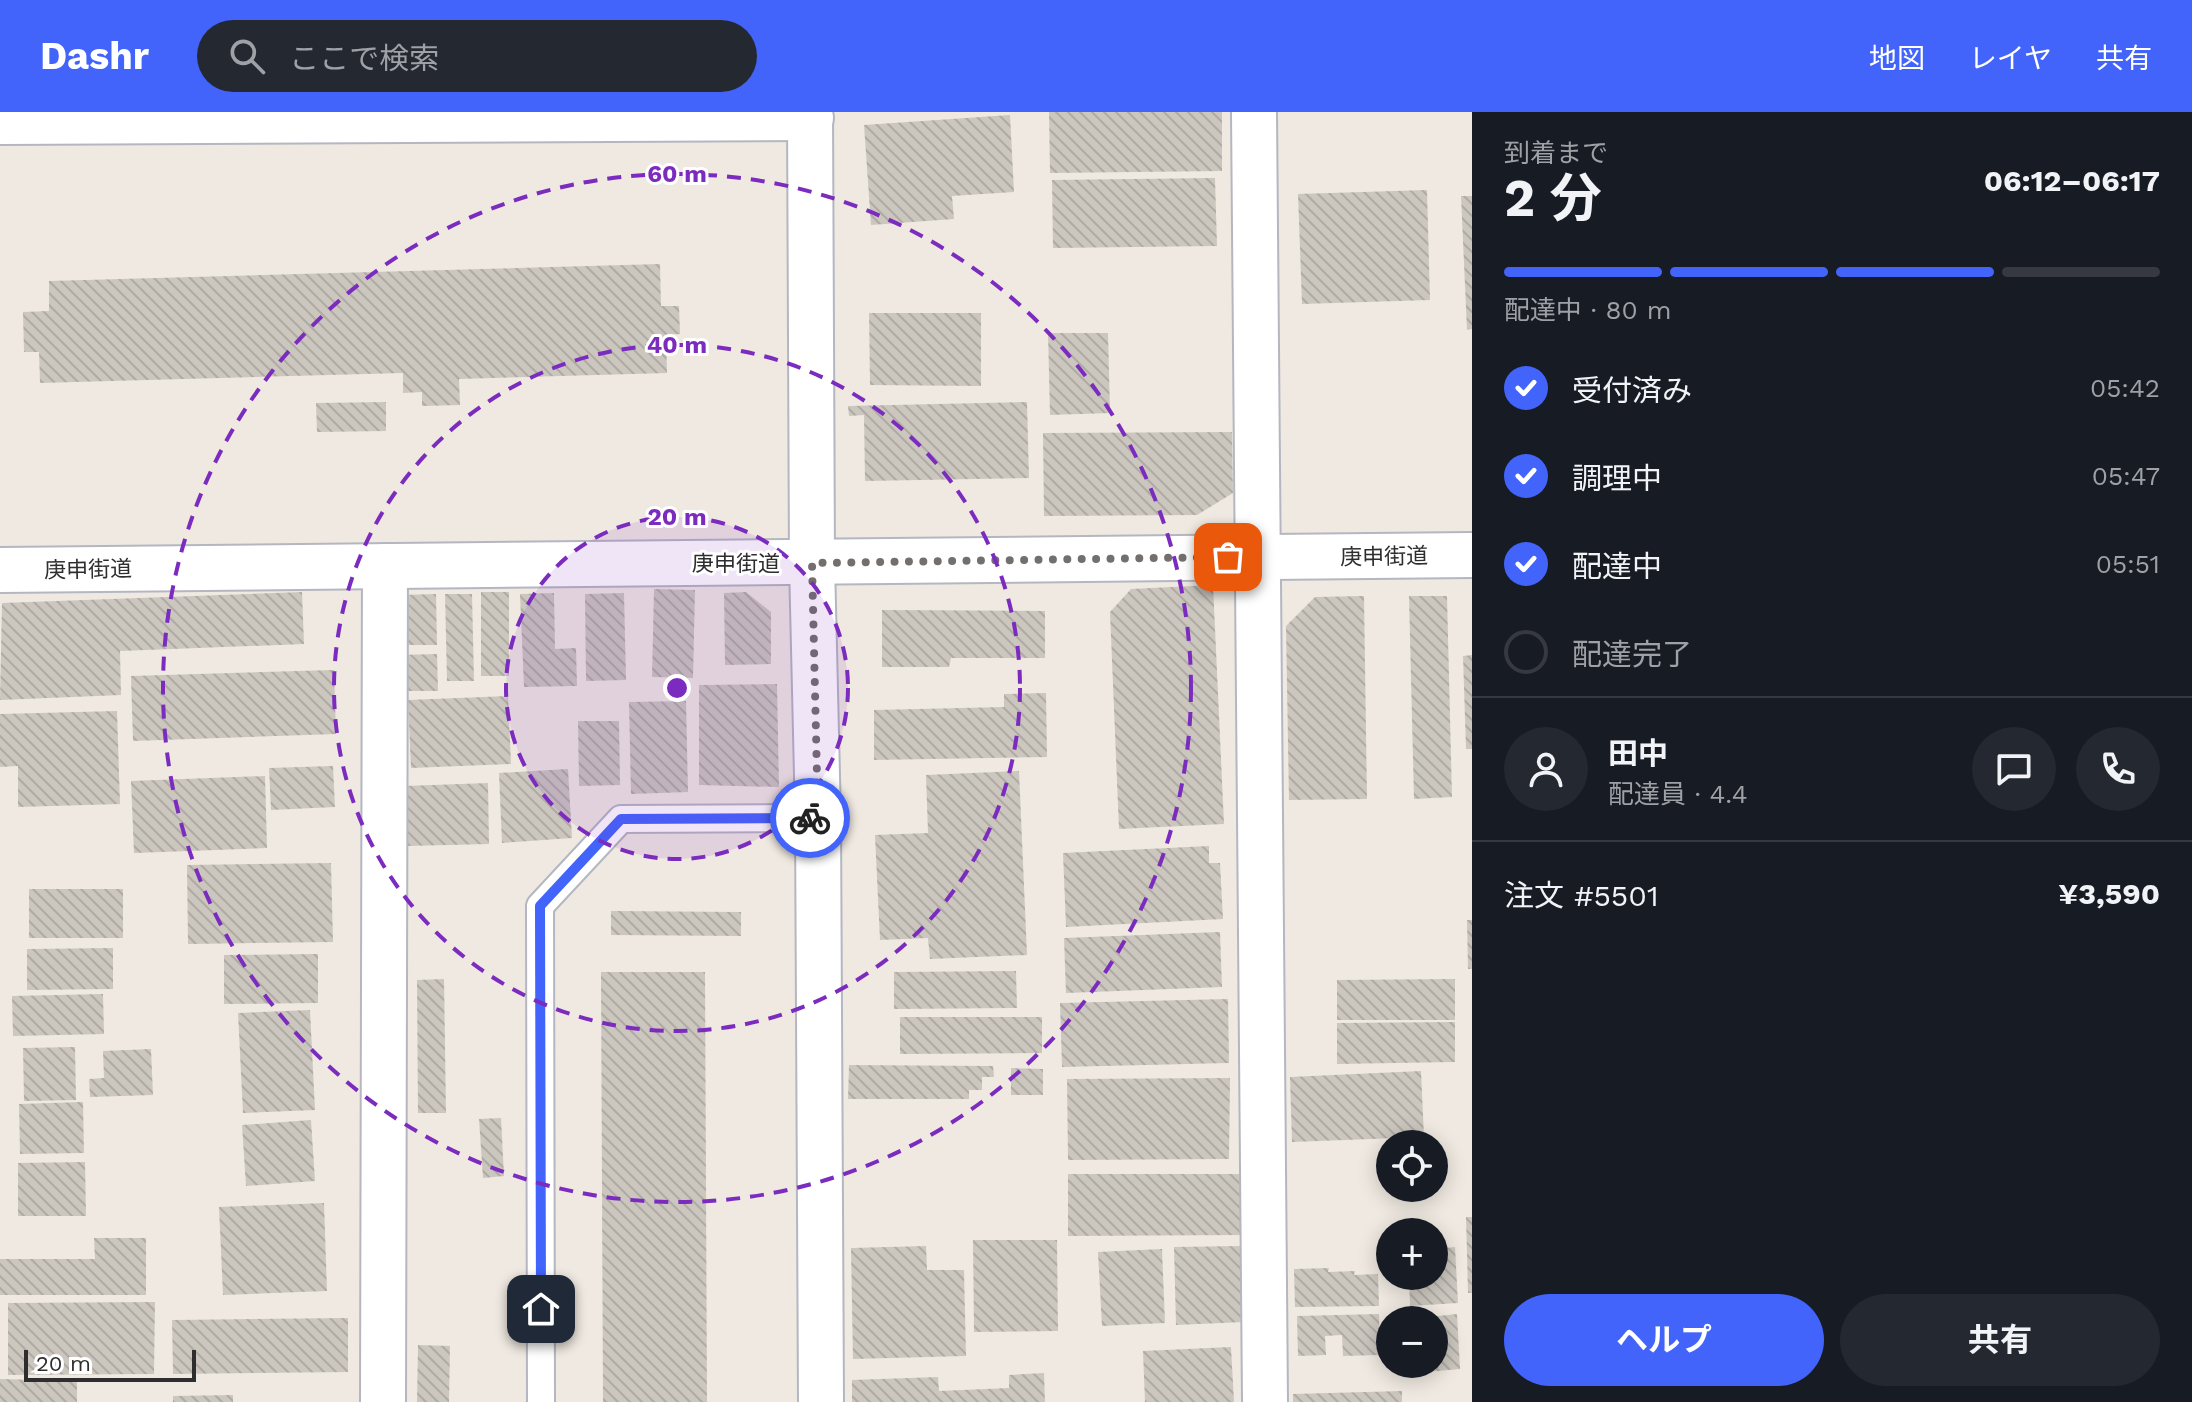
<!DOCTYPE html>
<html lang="ja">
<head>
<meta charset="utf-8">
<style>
	body { margin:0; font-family:"Work Sans","Noto Sans JP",sans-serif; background:#242831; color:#f1f3f6; height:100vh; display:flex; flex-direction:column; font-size:30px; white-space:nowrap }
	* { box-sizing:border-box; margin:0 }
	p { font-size:26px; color:#9ea1a6 }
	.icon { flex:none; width:44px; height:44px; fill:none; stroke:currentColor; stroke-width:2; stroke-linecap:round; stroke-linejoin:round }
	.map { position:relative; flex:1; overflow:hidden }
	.sheet { display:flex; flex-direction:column; background:#171b24; width:720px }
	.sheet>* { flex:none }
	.buttons { position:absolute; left:1376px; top:1018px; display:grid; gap:16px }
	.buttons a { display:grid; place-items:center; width:72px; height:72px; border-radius:50%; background:#171b24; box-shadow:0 4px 20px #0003; font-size:40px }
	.scale { position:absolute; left:24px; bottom:20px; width:172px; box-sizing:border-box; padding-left:8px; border:4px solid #2e2e2e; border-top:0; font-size:22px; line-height:28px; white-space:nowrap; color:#2e2e2e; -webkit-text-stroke:6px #fff; paint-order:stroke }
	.pin { position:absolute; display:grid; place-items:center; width:68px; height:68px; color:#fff; margin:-34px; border-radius:16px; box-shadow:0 4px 12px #0006 }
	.courier { position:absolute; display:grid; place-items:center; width:80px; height:80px; margin:-40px; border:6px solid #4264fb; border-radius:50%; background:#fff; color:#222; box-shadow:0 2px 10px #0007 }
	.overview em { font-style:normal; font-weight:700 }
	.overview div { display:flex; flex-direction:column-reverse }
	.overview { display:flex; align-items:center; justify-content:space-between; height:136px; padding:0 32px }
	h1 { font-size:52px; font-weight:700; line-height:60px }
	.bar { display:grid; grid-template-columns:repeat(4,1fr); gap:12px 8px; align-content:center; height:96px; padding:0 32px }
	.bar i { height:10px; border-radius:6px; background:#363941 }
	.bar .on { background:#4264fb }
	.bar p { grid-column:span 4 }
	.line { display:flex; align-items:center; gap:20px; padding:0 32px; border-top:2px solid #363941 }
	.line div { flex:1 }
	.round { display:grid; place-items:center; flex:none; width:84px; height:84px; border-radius:42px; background:#242831 }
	ol { padding:0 32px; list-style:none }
	li { display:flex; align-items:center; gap:24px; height:88px }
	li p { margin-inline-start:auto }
	li .icon { padding:8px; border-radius:50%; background:#4264fb; color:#fff; stroke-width:4 }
	li:last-child { color:#9ea1a6 }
	li i { width:44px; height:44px; border:4px solid #363941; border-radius:50% }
	.cta { display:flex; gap:16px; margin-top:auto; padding:16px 32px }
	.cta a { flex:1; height:92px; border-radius:48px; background:#4264fb; color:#fff; font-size:32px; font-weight:700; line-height:92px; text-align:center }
	.cta a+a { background:#242831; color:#f1f3f6 }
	header { display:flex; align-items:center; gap:48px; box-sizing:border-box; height:112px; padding:0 40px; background:#4264fb; color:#fff }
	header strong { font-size:38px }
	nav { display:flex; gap:44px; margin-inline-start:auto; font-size:28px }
	.search { width:560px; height:72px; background:#242831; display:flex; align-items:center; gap:20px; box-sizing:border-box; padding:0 28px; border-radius:44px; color:#9ea1a6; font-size:30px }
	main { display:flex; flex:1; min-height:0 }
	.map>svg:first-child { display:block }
</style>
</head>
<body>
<header>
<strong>Dashr</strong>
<div class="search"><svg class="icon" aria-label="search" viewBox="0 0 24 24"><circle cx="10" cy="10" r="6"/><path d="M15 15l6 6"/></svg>ここで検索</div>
<nav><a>地図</a><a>レイヤ</a><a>共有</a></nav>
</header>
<main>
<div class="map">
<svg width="1472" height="1290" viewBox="0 0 1472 1290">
	<defs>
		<pattern id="building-back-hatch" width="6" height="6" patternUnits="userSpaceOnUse" patternTransform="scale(2)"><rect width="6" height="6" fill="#cbc7bf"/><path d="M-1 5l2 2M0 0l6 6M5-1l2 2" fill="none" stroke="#afaba4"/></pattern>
	</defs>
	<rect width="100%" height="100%" fill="#efe9e1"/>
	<!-- building -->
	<g fill="url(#building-back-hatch)">
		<path d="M 1049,0 L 1222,0 L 1222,59 L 1050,61 Z"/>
		<path d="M 1010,3 L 1014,80 L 952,84 L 954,107 L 871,113 L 864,13 Z"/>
		<path d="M 1215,66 L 1217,134 L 1053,136 L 1052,68 Z"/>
		<path d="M 1427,78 L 1430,188 L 1302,192 L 1298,82 Z"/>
		<path d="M 1461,84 L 1472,84 L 1472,217 L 1467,218 Z"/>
		<path d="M 660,152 L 661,194 L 679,194 L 680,222 L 666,223 L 667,261 L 459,267 L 460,293 L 422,294 L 422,280 L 403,281 L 403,261 L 40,271 L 39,240 L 24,240 L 23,200 L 49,199 L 49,169 Z"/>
		<path d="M 869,201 L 981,201 L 981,274 L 870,273 Z"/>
		<path d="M 1048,221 L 1108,221 L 1110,301 L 1050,303 Z"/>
		<path d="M 386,290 L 386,319 L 317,320 L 316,291 Z"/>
		<path d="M 1027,290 L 1029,366 L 865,369 L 864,303 L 849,304 L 848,294 Z"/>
		<path d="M 1232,320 L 1233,381 L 1197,403 L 1044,404 L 1043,321 Z"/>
		<path d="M 1213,473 L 1224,712 L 1119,717 L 1110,500 L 1131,477 Z"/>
		<path d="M 654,477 L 695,478 L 693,566 L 652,565 Z"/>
		<path d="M 302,480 L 304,532 L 120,539 L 121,583 L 0,588 L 2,491 Z"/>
		<rect x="481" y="480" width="28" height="84"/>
		<path d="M 746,480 L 771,500 L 771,552 L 725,553 L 724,481 Z"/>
		<path d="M 554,481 L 555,537 L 576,536 L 577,574 L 524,575 L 520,482 Z"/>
		<path d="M 624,481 L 626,568 L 586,569 L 585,482 Z"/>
		<path d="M 436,482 L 437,533 L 403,533 L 402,483 Z"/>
		<path d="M 445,482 L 472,482 L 474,569 L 447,569 Z"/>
		<path d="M 1364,484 L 1367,687 L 1289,688 L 1286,514 L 1315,485 Z"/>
		<path d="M 1409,484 L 1447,484 L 1452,685 L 1414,687 Z"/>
		<path d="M 882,498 L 1045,499 L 1045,546 L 951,546 L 949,555 L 882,555 Z"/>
		<path d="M 437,542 L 438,579 L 400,579 L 399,543 Z"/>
		<path d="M 1472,543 L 1472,637 L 1466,637 L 1463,544 Z"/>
		<path d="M 334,558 L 336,622 L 133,629 L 131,564 Z"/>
		<path d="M 777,572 L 779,675 L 699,673 L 699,573 Z"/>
		<path d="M 1046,581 L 1047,645 L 874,648 L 874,598 L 1004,595 L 1004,582 Z"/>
		<path d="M 508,584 L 511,652 L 411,656 L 408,588 Z"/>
		<path d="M 686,589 L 688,680 L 631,682 L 629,590 Z"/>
		<path d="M 117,599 L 120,692 L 18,695 L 18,654 L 0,655 L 0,602 Z"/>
		<path d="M 578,609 L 619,609 L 620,673 L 579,674 Z"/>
		<path d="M 333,654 L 335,695 L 271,698 L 269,656 Z"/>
		<path d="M 568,657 L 572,726 L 502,731 L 499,661 Z"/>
		<path d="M 1019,659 L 1027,843 L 930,847 L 928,826 L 880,828 L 875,723 L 928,721 L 926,663 Z"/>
		<path d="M 265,664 L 267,736 L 134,741 L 131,669 Z"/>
		<path d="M 488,671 L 489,732 L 407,734 L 405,674 Z"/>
		<path d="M 1209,734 L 1209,751 L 1220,751 L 1223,807 L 1066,815 L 1063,741 Z"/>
		<path d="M 331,751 L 333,830 L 188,832 L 187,753 Z"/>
		<rect x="29" y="777" width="94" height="49"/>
		<path d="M 611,799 L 741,800 L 741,824 L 611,823 Z"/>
		<path d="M 1467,808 L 1472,808 L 1472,857 L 1468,857 Z"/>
		<path d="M 1220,820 L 1222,875 L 1066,881 L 1064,826 Z"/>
		<path d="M 113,836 L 113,877 L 27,878 L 27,837 Z"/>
		<path d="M 318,842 L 318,891 L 224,892 L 224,843 Z"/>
		<path d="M 1016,859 L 1017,896 L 894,897 L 894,860 Z"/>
		<path d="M 601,860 L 705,860 L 707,1290 L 603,1290 Z"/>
		<path d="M 444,867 L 446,1001 L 418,1001 L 417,868 Z"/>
		<path d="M 1455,867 L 1455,908 L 1337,908 L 1337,868 Z"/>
		<path d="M 103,882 L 104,922 L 13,924 L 12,884 Z"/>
		<path d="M 1228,887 L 1229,951 L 1062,955 L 1060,891 Z"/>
		<path d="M 310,898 L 315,998 L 243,1001 L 238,901 Z"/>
		<path d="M 900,905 L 1042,905 L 1042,941 L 900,942 Z"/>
		<path d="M 1455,910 L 1455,950 L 1337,952 L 1337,911 Z"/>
		<path d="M 75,935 L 76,988 L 24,989 L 23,936 Z"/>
		<path d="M 151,937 L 153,983 L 90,985 L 89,967 L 104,966 L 103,939 Z"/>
		<path d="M 849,953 L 993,954 L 994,965 L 982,965 L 982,978 L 969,978 L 969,987 L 848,987 Z"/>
		<path d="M 1011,956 L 1043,957 L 1043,983 L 1011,983 Z"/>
		<path d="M 1421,959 L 1424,1025 L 1292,1030 L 1290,965 Z"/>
		<path d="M 1230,966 L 1229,1047 L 1068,1048 L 1067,967 Z"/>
		<path d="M 83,990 L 84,1041 L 20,1042 L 19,992 Z"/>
		<path d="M 501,1006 L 504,1064 L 483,1066 L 479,1007 Z"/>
		<path d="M 311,1008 L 315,1069 L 246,1074 L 242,1013 Z"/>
		<path d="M 85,1050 L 86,1104 L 18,1104 L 18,1051 Z"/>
		<path d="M 1068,1062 L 1243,1062 L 1244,1123 L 1068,1124 Z"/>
		<path d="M 324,1091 L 327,1179 L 223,1183 L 219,1095 Z"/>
		<path d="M 1466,1105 L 1472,1105 L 1472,1181 L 1468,1181 Z"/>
		<path d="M 94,1126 L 146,1126 L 146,1183 L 0,1183 L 0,1147 L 95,1147 Z"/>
		<path d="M 973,1128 L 1057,1128 L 1058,1219 L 974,1220 Z"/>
		<path d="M 926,1134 L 927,1158 L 964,1158 L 966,1244 L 853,1247 L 851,1136 Z"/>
		<path d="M 1241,1134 L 1244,1210 L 1176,1213 L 1174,1135 Z"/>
		<path d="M 1455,1135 L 1458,1191 L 1410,1194 L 1409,1164 L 1434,1164 L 1434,1137 Z"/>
		<path d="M 1162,1137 L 1165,1211 L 1102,1214 L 1098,1140 Z"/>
		<path d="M 1329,1156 L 1328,1160 L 1355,1159 L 1354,1163 L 1378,1162 L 1379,1194 L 1295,1195 L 1294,1157 Z"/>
		<path d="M 155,1190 L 154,1262 L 8,1263 L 8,1191 Z"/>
		<path d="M 1379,1202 L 1380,1243 L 1343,1244 L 1342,1223 L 1325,1224 L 1326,1243 L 1298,1244 L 1297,1204 Z"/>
		<path d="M 1457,1202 L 1460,1257 L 1415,1261 L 1414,1252 L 1434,1252 L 1434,1208 L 1421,1208 L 1420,1206 Z"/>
		<path d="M 348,1206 L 348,1260 L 173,1262 L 172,1208 Z"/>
		<path d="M 418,1233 L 450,1234 L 449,1290 L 417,1290 Z"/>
		<path d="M 1231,1235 L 1234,1290 L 1145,1290 L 1143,1239 Z"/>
		<path d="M 1044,1261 L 1045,1290 L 852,1290 L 852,1268 L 938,1265 L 939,1279 L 1009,1276 L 1009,1263 Z"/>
		<path d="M 0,1267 L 77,1269 L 77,1290 L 0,1290 Z"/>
		<path d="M 1402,1279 L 1402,1290 L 1293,1290 L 1293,1282 Z"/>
		<path d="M 233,1283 L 233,1290 L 173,1290 L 173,1284 Z"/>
	</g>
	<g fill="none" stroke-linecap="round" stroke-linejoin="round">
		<!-- service casing -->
		<g stroke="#b4b7c1" stroke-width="30">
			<path id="service" d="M 541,1290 L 540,794 L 621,707 L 818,706"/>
		</g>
		<!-- minor casing -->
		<g stroke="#b4b7c1" stroke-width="48">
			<g id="minor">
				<path d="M 1254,0 L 1265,1290"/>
				<path d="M 0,10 L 811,6"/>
				<path d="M 812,451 L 818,706 L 821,1290"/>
				<path d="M 0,458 L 1472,443"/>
				<path d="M 383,1290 L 385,454"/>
			</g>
		</g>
		<!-- tertiary casing -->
		<g stroke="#b4b7c1" stroke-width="48">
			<path id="tertiary" d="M 810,0 L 812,451"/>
		</g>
		<!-- service -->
		<use href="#service" stroke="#fff" stroke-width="26"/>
		<!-- minor -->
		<use href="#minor" stroke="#fff" stroke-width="44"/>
		<!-- tertiary -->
		<use href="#tertiary" stroke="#fff" stroke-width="44"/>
	</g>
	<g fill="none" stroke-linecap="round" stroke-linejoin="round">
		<!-- done -->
		<path stroke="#726f6d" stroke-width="8" stroke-dasharray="0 14.4" d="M 810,706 L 818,706 L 812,451 L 1228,445"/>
		<!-- route -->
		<path stroke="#4264fb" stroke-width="10" d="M 541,1197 L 540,794 L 621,707 L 810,706"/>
	</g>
	<!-- distance rings -->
	<circle cx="677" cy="576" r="171" fill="#7b2cbf" fill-opacity=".12"/>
	<g fill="none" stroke="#7b2cbf" stroke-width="4" stroke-dasharray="14 10">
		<circle cx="677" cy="576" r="171"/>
		<circle cx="677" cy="576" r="343"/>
		<circle cx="677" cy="576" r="514"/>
	</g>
	<g text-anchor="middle" stroke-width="6" stroke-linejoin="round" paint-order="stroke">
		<!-- street labels -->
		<g font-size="22" fill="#2e2e2e" stroke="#fff">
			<text transform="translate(1384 444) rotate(-1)" y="8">庚申街道</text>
			<text x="736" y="459">庚申街道</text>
			<text transform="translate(88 457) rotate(-1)" y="8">庚申街道</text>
		</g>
	</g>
	<circle cx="677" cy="576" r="12" fill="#7b2cbf" stroke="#fff" stroke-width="4"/>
	<g font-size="24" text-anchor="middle" font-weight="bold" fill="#7b2cbf" stroke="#fff" stroke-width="6" stroke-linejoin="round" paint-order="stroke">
		<text x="677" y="70">60 m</text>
		<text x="677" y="241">40 m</text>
		<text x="677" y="413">20 m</text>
	</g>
</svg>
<div class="buttons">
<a><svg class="icon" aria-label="locate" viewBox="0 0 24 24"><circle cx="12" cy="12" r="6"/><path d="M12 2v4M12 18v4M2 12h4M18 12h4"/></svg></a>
<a>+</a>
<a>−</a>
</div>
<div class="scale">20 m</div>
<div class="pin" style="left:1228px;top:445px;background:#ea580c"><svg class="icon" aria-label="bag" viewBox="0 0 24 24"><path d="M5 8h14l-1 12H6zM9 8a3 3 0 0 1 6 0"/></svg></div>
<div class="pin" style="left:541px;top:1197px;background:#1f2937"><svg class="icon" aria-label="home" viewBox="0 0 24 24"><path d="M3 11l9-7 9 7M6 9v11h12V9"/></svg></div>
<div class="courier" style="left:810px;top:706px"><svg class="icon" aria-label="bike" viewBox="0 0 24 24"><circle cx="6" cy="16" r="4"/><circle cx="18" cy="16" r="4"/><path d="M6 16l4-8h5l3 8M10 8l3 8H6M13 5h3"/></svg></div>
</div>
<section class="sheet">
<div class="overview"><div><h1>2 分</h1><p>到着まで</p></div><em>06:12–06:17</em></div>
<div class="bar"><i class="on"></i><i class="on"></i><i class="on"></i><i></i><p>配達中 · 80 m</p></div>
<ol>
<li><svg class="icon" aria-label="check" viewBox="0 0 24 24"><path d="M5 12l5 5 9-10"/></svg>受付済み<p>05:42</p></li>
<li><svg class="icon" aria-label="check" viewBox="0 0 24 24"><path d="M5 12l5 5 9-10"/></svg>調理中<p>05:47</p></li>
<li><svg class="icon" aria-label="check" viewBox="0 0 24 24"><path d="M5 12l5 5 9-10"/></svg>配達中<p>05:51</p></li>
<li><i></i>配達完了</li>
</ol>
<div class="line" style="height:144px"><a class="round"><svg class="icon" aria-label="person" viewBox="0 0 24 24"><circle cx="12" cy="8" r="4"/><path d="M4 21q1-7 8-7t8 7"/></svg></a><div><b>田中</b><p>配達員 · 4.4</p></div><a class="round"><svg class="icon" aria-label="chat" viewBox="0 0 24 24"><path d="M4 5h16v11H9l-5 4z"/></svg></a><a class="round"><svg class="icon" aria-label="phone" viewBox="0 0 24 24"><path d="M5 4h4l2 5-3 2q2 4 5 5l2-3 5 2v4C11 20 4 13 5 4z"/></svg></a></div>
<div class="line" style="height:104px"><div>注文 #5501</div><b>¥3,590</b></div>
<div class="cta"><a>ヘルプ</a><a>共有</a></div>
</section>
</main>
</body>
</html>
